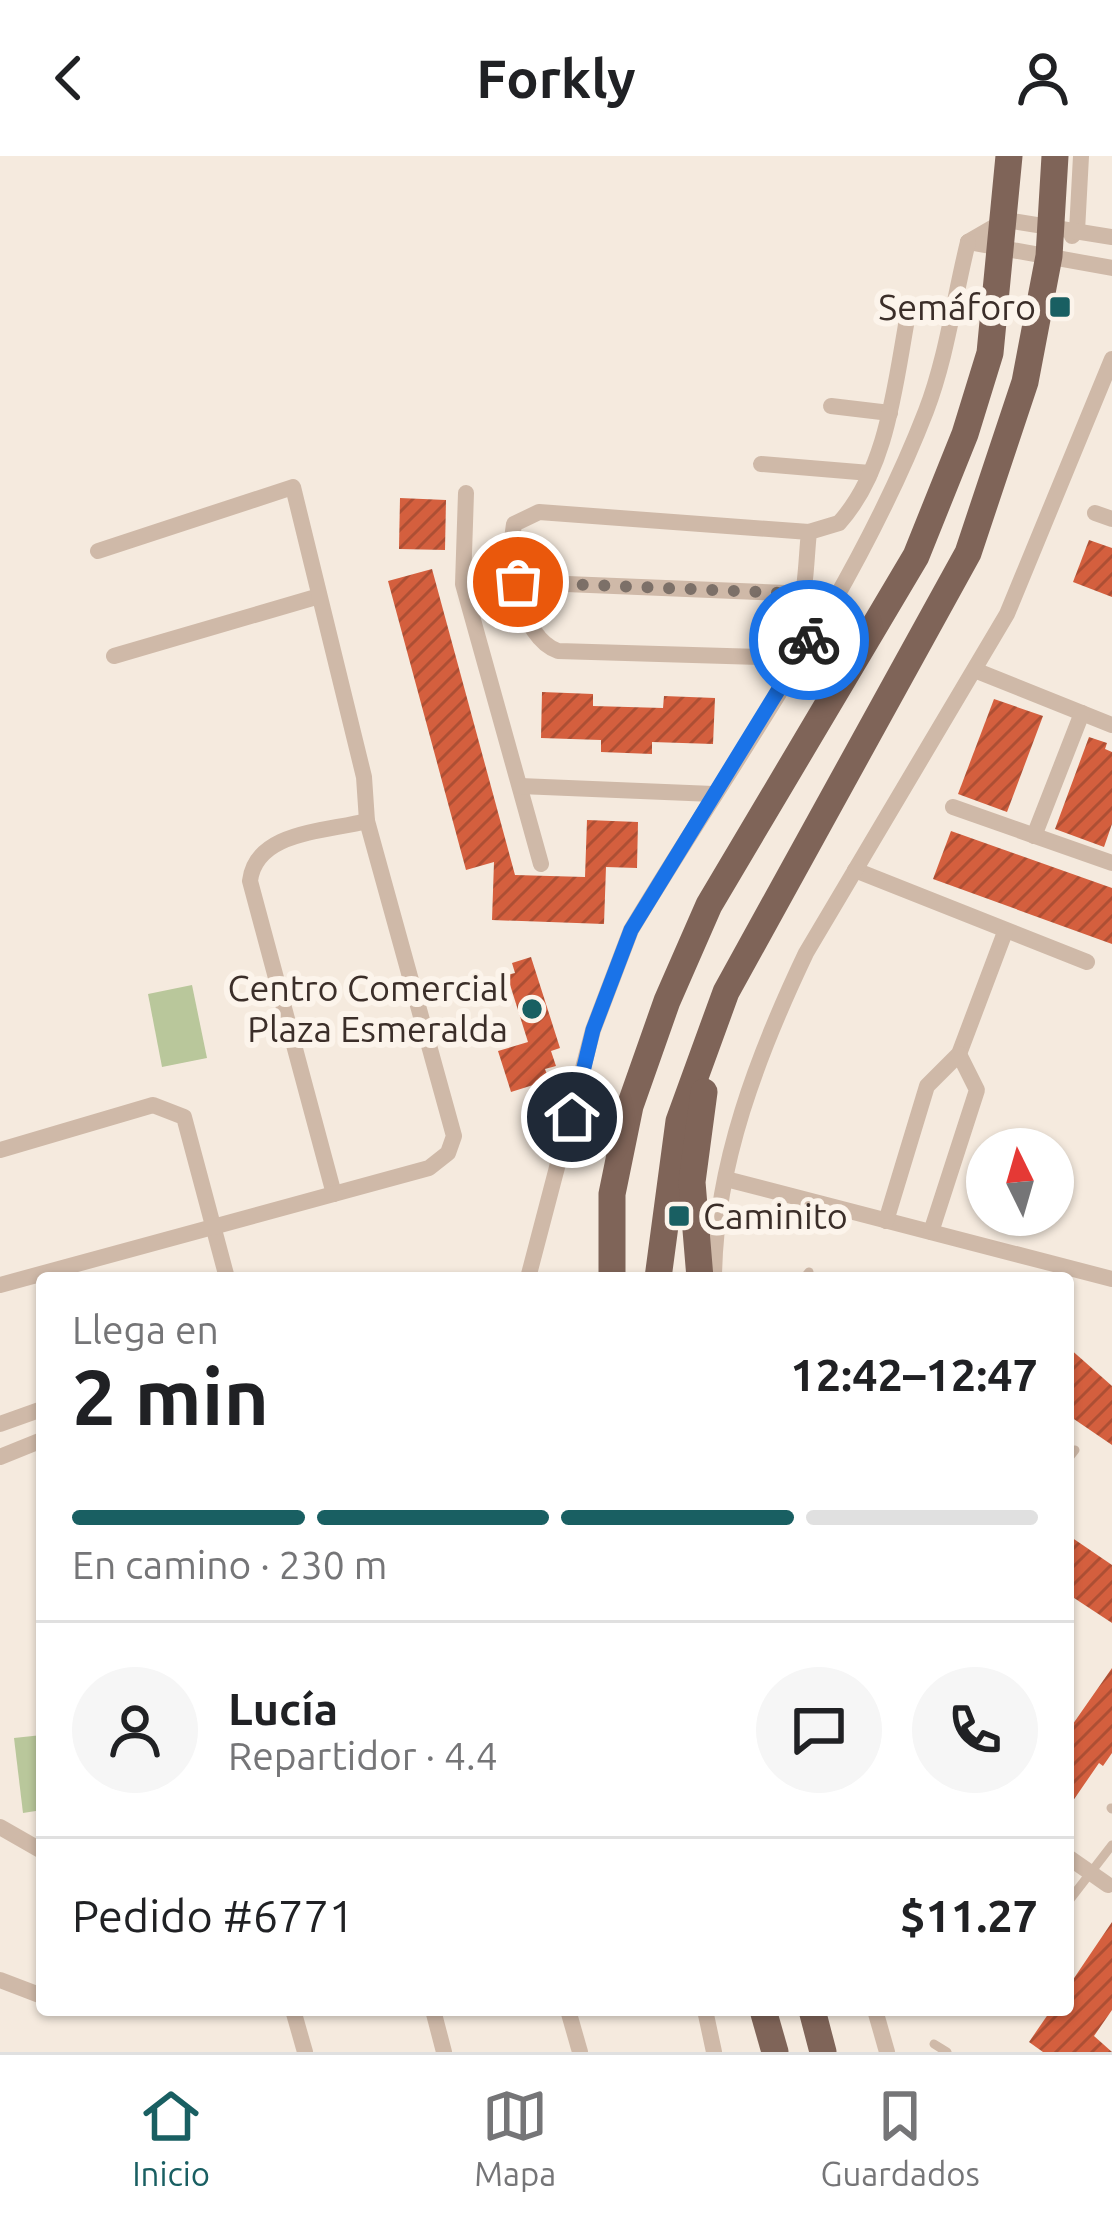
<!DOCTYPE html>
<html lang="es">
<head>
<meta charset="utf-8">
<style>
	body { margin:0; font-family:Ubuntu,sans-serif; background:#f6f6f6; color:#202124; height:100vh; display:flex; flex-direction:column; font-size:45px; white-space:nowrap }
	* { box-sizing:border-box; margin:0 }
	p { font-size:39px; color:#757577 }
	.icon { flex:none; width:66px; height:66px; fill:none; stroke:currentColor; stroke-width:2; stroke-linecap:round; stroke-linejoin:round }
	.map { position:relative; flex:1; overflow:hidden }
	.drawer { position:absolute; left:36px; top:1116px; width:1038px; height:744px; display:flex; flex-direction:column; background:#fff; border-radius:12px; box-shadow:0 3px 9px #0004 }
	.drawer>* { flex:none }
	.needle { width:78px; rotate:355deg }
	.controls { position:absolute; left:966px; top:972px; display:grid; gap:24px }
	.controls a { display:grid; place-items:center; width:108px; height:108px; border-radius:50%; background:#fff; box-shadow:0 3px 9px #0004; font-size:60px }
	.pin { position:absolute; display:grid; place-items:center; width:102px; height:102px; color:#fff; margin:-51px; border:6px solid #fff; border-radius:50%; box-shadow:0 3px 12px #0007 }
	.courier { position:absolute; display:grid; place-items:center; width:120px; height:120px; margin:-60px; border:9px solid #1a73e8; border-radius:50%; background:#fff; color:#222; box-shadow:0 3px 15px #0007 }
	.overview em { font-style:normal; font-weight:600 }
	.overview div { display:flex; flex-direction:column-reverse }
	.overview { display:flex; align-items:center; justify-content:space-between; height:204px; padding:0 36px }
	h1 { font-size:78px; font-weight:600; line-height:90px }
	.bar { display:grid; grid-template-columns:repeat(4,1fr); gap:18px 12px; align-content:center; height:144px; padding:0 36px }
	.bar i { height:15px; border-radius:9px; background:#e0e0e0 }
	.bar .selected { background:#195f62 }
	.bar p { grid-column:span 4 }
	.line { display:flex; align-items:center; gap:30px; padding:0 36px; border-top:3px solid #e0e0e0 }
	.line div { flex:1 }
	.round { display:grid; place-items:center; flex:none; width:126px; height:126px; border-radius:63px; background:#f6f6f6 }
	header { display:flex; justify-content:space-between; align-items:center; height:156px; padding:0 36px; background:#fff; font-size:54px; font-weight:600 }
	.dock { display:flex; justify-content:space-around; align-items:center; height:168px; border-top:3px solid #e0e0e0; background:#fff; font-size:33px; color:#757577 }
	.dock a { display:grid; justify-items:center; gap:6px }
	.dock .selected { color:#195f62 }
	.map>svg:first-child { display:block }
</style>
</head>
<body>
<header><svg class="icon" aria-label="back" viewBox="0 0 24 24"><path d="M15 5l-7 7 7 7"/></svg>Forkly<svg class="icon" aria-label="person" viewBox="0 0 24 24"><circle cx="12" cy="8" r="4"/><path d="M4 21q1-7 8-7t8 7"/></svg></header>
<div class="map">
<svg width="1112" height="1896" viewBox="0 0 1112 1896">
	<defs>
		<pattern id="building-hatch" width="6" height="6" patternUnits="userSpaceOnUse" patternTransform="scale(3)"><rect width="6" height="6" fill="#d45f3e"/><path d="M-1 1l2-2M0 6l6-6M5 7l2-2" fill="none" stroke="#ad4f34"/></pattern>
	</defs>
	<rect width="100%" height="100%" fill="#f5eade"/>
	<!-- pitch -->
	<g fill="#b9c79b">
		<path d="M 192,829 L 207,902 L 162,911 L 148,838 Z"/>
		<path d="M 42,1579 L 42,1654 L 23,1657 L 14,1582 Z"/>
	</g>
	<!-- building -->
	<g fill="url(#building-hatch)">
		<path d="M 400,342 L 446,344 L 445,394 L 399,393 Z"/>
		<path d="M 1089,384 L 1112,392 L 1112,441 L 1073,426 Z"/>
		<path d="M 432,413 L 515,719 L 585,721 L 587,664 L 638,666 L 637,712 L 606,711 L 604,768 L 492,764 L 494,706 L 466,714 L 388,425 Z"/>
		<path d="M 542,536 L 593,538 L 593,550 L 663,552 L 664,540 L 715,542 L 713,588 L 652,586 L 652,598 L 601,596 L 601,584 L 541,582 Z"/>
		<path d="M 994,543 L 1043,560 L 1007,656 L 958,638 Z"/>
		<path d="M 1089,581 L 1107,587 L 1105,593 L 1112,596 L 1112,668 L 1104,691 L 1055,673 Z"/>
		<path d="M 951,675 L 1112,732 L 1112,788 L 933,723 Z"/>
		<path d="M 531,801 L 560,892 L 551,895 L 556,910 L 545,913 L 549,924 L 511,936 L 498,895 L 528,886 L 507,819 L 515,817 L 512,807 Z"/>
		<path d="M 1068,1191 L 1112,1230 L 1112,1289 L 1068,1259 Z"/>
		<path d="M 1068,1379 L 1112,1409 L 1112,1467 L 1068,1438 Z"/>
		<path d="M 1112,1512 L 1112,1597 L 1103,1610 L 1099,1607 L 1068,1652 L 1068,1575 Z"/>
		<path d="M 1112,1766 L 1112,1854 L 1094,1880 L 1112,1896 L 1043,1896 L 1029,1886 L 1051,1854 L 1068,1854 L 1068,1831 Z"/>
	</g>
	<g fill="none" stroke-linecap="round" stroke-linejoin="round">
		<!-- service -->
		<g stroke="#cfb9a8" stroke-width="9">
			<path d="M 804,1122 L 809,1116"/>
			<path d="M 1068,1303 L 1075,1294"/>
			<path d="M 1111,1652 L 1112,1653"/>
			<path d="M 1068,1746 L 1112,1689"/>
			<path d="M 934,1888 L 947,1896"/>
		</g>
		<!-- minor -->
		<g stroke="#cfb9a8" stroke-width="16">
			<path d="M 1072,80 L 1077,75 L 1081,0"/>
			<path d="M 968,86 L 1006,64 L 1112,81"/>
			<path d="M 968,86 L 1112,112"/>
			<path d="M 831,250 L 890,257"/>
			<path d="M 761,308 L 870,317"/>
			<path d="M 466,337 L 463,428 L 541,708"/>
			<path d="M 1095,357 L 1112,363"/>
			<path d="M 809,376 L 539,356 L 514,368 C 507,405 520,482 558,495 L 760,501 C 809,481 804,420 809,376 L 839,367 C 888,313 895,227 908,158"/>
			<path d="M 518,426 L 834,439"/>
			<path d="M 114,500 L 316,441"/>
			<path d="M 977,515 L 1112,569"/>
			<path d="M 520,630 L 713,638"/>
			<path d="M 953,651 L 1112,707"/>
			<path d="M 1034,680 L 1082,557"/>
			<path d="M 855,714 L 1087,806"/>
			<path d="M 0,994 L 153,949 L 184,961 L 227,1122"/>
			<path d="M 726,1023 L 1112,1123"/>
			<path d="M 334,1038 L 250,725 C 256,675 325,676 367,665"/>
			<path d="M 886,1065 L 927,930 L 959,898 L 1005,776"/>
			<path d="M 931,1076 L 977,934 L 959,898"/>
			<path d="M 528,1122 L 593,874 L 631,774 C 732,605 855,439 926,255 C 947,200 954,142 968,86"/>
			<path d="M 714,1122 C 715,1009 758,898 806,797 L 1007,458 L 1112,203"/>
			<path d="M 0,1129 L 429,1012 L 448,997 L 454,980 L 367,665 L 364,621 L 293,331 L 98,395"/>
			<path d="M 0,1268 L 42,1253"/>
			<path d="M 0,1301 L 42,1284"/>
			<path d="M 0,1671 L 42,1695"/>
			<path d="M 1068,1701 L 1108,1729"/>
			<path d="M 0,1824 L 42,1840"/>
			<path d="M 293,1854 L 305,1896"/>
			<path d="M 433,1854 L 444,1896"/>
			<path d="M 568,1854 L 580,1896"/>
			<path d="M 705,1854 L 714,1896"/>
			<path d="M 875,1854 L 887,1896"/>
		</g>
		<!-- primary -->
		<g stroke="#7f6458" stroke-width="27">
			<path d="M 612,1122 L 612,1038 L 630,950 L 667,845 L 709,749 L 916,400 L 965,278 L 990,197 L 1009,0"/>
			<path d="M 658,1122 L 679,965 L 726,836 L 968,397 L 1025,226 L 1049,100 L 1055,0"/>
			<path d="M 700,1122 L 692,1026 L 704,936"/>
			<path d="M 763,1854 L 775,1896"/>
			<path d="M 812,1854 L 823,1896"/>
		</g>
	</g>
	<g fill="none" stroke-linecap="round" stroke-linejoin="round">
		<!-- done -->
		<path stroke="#7c7068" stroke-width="12" stroke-dasharray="0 21.6" d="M 518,426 L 834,439 L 809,484"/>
		<!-- route -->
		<path stroke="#1a73e8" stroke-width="15" d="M 572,961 L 593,874 L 631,774 L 809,484"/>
	</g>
	<!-- markers -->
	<g fill="#195f62" stroke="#fcf4eb" stroke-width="4.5">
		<rect x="1048" y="139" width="24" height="24" rx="6"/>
		<circle cx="532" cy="853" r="12"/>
		<rect x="667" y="1048" width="24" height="24" rx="6"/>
	</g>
	<g text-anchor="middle" stroke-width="12" stroke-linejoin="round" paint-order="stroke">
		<!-- poi labels -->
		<g font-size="36" fill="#3b2e29" stroke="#fcf4eb" text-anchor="end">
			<text x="1036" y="164">Semáforo</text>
			<text x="508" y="845">Centro Comercial<tspan x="508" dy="41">Plaza Esmeralda</tspan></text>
			<text x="703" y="1073" text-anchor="start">Caminito</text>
		</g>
	</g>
</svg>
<div class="controls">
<a><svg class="needle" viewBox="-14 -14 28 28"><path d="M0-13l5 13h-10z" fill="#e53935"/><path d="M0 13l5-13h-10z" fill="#757577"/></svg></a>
</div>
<div class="pin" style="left:518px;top:426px;background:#ea580c"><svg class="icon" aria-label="bag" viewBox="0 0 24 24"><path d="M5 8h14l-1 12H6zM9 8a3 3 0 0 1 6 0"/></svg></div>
<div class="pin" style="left:572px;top:961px;background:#1f2937"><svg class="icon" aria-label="home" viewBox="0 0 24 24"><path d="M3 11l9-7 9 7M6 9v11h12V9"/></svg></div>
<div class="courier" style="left:809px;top:484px"><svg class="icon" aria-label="bike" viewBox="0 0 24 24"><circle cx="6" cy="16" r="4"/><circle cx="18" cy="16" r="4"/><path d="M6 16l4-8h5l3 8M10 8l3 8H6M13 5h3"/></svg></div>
<section class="drawer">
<div class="overview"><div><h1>2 min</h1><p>Llega en</p></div><em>12:42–12:47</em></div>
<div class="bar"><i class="selected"></i><i class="selected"></i><i class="selected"></i><i></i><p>En camino · 230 m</p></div>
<div class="line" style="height:216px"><a class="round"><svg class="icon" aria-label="person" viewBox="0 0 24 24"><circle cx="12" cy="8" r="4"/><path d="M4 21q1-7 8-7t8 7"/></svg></a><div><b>Lucía</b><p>Repartidor · 4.4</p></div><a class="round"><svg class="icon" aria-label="chat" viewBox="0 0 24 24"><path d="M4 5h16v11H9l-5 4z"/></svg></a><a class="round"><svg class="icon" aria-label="phone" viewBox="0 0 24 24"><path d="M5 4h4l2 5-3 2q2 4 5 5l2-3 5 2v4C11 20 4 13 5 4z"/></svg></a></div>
<div class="line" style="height:156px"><div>Pedido #6771</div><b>$11.27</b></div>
</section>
</div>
<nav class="dock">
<a class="selected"><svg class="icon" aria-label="home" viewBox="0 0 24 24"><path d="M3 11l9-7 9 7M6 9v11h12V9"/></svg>Inicio</a>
<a><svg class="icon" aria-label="map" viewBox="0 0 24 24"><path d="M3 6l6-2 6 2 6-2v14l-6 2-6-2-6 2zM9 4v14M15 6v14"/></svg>Mapa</a>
<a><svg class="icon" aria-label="saved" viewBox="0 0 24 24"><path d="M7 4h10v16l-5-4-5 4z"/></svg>Guardados</a>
</nav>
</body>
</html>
